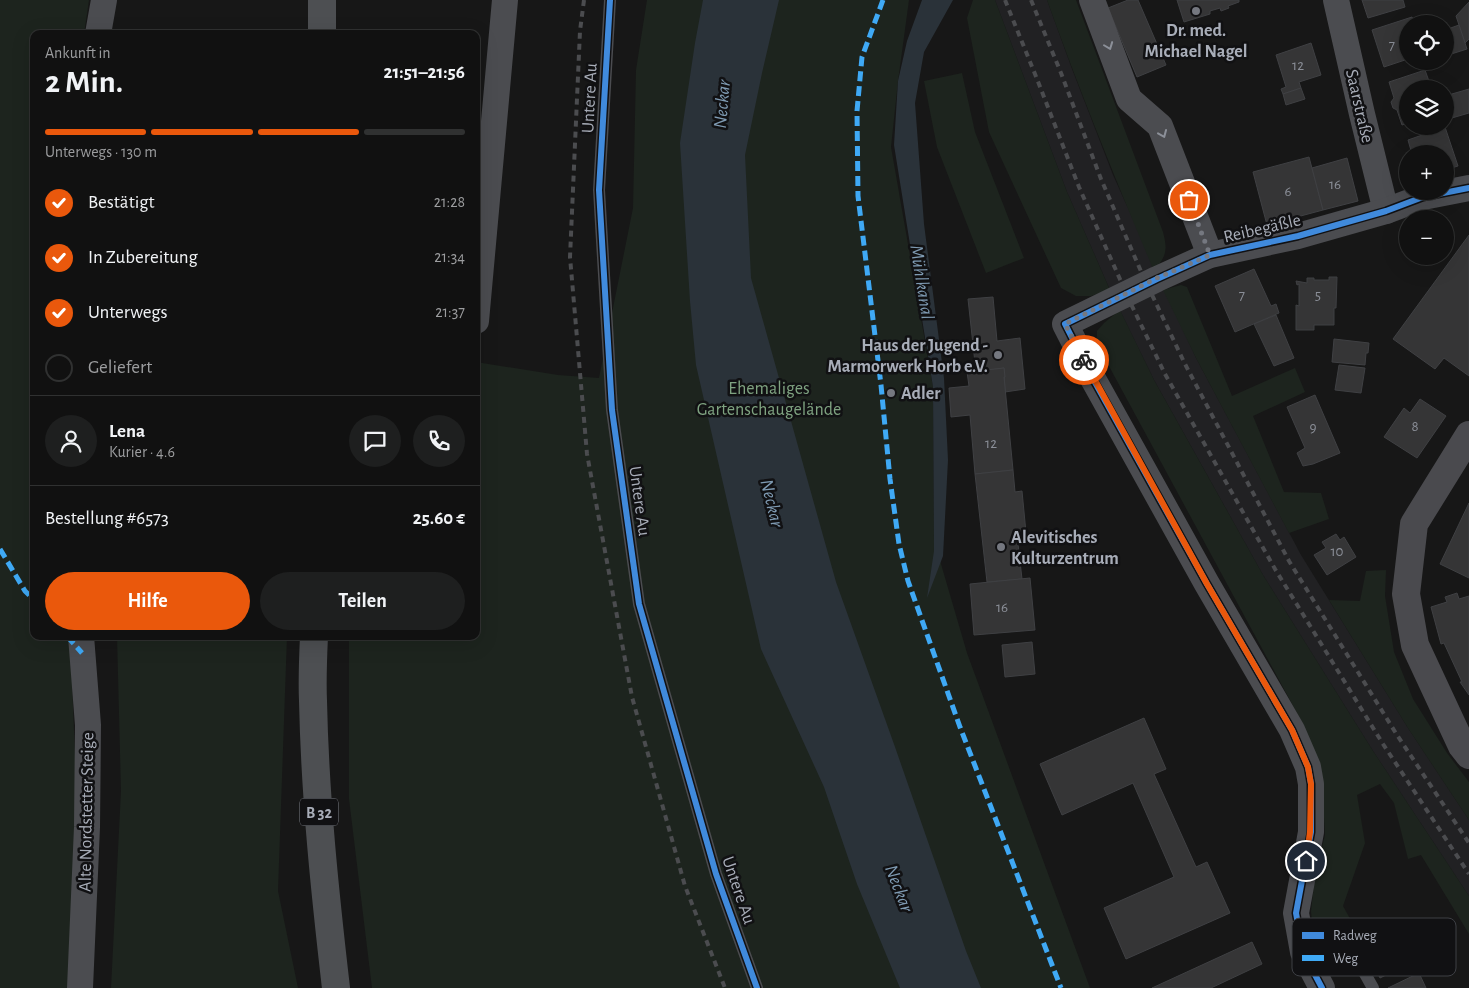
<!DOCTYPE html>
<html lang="de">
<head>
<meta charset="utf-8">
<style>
	body { margin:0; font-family:"Alegreya Sans",sans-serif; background:#1e1f1f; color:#f1f3f6; height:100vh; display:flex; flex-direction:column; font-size:19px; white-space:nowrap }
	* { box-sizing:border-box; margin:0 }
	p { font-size:16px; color:#9c9d9f }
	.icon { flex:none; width:28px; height:28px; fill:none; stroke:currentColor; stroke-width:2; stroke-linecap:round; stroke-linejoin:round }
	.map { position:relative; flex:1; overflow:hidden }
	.sheet { position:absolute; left:30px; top:30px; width:450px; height:610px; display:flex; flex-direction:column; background:#111; border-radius:10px; box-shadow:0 5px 20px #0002,0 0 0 1px #303131 }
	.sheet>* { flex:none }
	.controls { position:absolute; left:1399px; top:15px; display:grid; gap:10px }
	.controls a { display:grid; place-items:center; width:55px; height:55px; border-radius:50%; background:#111; box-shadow:0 5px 20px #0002,0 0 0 1px #303131; font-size:25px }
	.pin { position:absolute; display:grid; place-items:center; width:42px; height:42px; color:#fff; margin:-21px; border:2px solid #fff; border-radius:50%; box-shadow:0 1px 5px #0007 }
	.courier { position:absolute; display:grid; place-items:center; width:50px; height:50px; margin:-25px; border:4px solid #ea580c; border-radius:50%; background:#fff; color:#222; box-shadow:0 1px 6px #0007 }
	.summary em { font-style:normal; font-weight:700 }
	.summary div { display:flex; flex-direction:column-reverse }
	.summary { display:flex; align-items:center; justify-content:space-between; height:85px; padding:0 15px }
	h1 { font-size:32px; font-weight:700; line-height:38px }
	.bar { display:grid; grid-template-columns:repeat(4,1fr); gap:8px 5px; align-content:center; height:60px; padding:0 15px }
	.bar i { height:6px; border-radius:4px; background:#303131 }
	.bar .selected { background:#ea580c }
	.bar p { grid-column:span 4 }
	.line { display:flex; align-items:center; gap:12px; padding:0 15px; border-top:1px solid #303131 }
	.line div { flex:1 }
	.round { display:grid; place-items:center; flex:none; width:52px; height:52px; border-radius:26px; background:#1e1f1f }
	ol { padding:0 15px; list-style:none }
	li { display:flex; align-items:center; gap:15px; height:55px }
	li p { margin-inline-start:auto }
	li .icon { padding:5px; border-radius:50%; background:#ea580c; color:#fff; stroke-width:4 }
	li:last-child { color:#9c9d9f }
	li i { width:28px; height:28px; border:2px solid #303131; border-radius:50% }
	.button { display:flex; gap:10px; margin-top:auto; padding:10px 15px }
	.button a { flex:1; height:58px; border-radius:30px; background:#ea580c; color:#fff; font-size:20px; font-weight:700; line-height:58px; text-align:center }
	.button a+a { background:#1e1f1f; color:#f1f3f6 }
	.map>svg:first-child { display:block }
</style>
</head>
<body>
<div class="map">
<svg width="1469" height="988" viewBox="0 0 1469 988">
	<rect width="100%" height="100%" fill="#171717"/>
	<!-- built -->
	<path fill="#212123" d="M 995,0 L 1047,0 L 1072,69 L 1113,175 L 1196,358 L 1301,555 L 1408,728 L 1469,820 L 1469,896 L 1373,751 L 1263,575 L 1154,380 L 1110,290 L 1067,192 Z"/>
	<!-- green -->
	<g fill="#1d241e">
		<path d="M 0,0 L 89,0 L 84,34 L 34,34 L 34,636 L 69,636 L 71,656 L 79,856 L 74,988 L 0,988 Z"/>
		<path d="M 647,0 L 909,0 L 898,81 L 891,147 L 933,387 L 934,540 L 967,653 L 1090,988 L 372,988 L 349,799 L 349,636 L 476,636 L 476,362 L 558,375 L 599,378 L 633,208 L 636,70 Z"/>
		<path d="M 973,0 L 995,0 L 1067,192 L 1110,290 L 1091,296 L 1076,296 L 1061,288 L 989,132 L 967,18 Z"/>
		<path d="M 1047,0 L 1076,0 L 1163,232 C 1168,251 1166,256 1154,271 C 1116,181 1080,92 1047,0 Z"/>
		<path d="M 962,73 L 975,132 L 1024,258 L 986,273 L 937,147 L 924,81 Z"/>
		<path d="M 1181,285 L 1187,287 L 1232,396 L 1295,368 L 1305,392 L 1253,416 L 1284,492 L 1321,493 L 1329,519 L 1289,533 L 1196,358 L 1163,290 Z"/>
		<path d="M 1120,310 L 1154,380 L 1263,575 L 1373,751 L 1469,896 L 1469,934 L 1421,855 L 1408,859 L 1394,803 L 1380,784 L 1357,795 L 1365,843 L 1343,906 L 1358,933 L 1321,953 L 1313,933 L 1311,911 L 1315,876 L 1325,835 L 1322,783 L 1304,726 L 1097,344 L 1097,331 L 1104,323 Z"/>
		<path d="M 1386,570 L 1385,596 L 1394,652 L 1413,699 L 1447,753 L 1469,782 L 1469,820 L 1408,728 L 1329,600 L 1360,601 L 1366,571 Z"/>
		<path d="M 117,636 L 287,636 L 278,891 L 298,988 L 111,988 L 121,791 Z"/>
	</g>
	<!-- water -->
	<g fill="#2a3239">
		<path d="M 703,0 L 779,0 L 762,73 L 745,155 L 751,278 L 836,582 L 895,747 L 966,951 L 981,988 L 900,988 L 857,884 L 824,787 L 761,649 L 696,365 L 690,301 L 680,143 L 695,43 Z"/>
		<path d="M 922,0 L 953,0 L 924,52 L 915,103 L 924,224 L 944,378 L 948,460 L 943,556 L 927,598 L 934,551 L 933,387 L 894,145 L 898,81 L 907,41 Z"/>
	</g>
	<!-- building -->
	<g fill="#353536" stroke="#3f4043">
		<path d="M 1128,0 L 1138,0 L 1166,65 L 1137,77 L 1108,8 Z"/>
		<path d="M 1177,0 L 1239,0 L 1239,2 L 1228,6 L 1229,8 L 1221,11 L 1220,8 L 1210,11 L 1210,14 L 1184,22 Z"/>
		<path d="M 1362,0 L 1403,0 L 1405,7 L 1368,18 Z"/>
		<path d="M 1469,2 L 1469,39 L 1465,43 L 1456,16 Z"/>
		<path d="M 1412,17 L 1415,24 L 1408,24 L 1408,59 L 1384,67 L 1372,30 Z"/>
		<path d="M 1459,25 L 1467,49 L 1445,56 L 1445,30 Z"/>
		<path d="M 1311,43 L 1321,75 L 1299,82 L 1301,88 L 1283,94 L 1281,89 L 1286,87 L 1276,55 Z"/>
		<path d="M 1425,70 L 1430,84 L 1436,82 L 1438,89 L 1408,89 L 1408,123 L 1402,125 L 1397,110 L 1393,108 L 1391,102 L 1394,98 L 1389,82 Z"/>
		<path d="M 1301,88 L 1305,99 L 1286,105 L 1283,94 Z"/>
		<path d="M 1469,89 L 1469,113 L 1445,120 L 1445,96 Z"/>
		<path d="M 1445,127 L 1458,166 L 1445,170 L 1445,154 L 1412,154 L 1408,140 Z"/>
		<path d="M 1309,157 L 1323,210 L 1267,225 L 1253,172 Z"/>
		<path d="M 1347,158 L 1358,201 L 1323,210 L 1312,168 Z"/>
		<path d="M 1469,235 L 1469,376 L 1444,358 L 1435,369 L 1393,339 Z"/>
		<path d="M 1254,269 L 1271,306 L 1276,304 L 1279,313 L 1235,332 L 1215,286 Z"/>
		<path d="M 1329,277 L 1337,277 L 1336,308 L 1334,308 L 1334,325 L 1314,325 L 1314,330 L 1296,330 L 1296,305 L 1299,306 L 1299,284 L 1297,285 L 1296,281 L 1307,283 L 1307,278 L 1314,278 L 1314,280 L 1329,280 Z"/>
		<path d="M 993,297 L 997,341 L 1020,338 L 1025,389 L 1005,392 L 1004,368 L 976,372 L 968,299 Z"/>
		<path d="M 1276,315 L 1294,358 L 1274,366 L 1254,324 Z"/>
		<path d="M 1334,339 L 1369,343 L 1368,353 L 1366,353 L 1365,365 L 1332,362 Z"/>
		<path d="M 1339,365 L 1365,368 L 1361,393 L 1335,390 Z"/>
		<path d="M 1004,368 L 1005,377 L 1004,377 L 1013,470 L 975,474 L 970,415 L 951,417 L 949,388 L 969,386 L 967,372 Z"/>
		<path d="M 1315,395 L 1340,453 L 1313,464 L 1303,466 L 1297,453 L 1305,448 L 1287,407 Z"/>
		<path d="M 1420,399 L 1446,416 L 1417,458 L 1384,437 L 1404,408 L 1410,413 Z"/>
		<path d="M 1013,470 L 1015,492 L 1022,491 L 1027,543 L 1018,544 L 1022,579 L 987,582 L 975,474 Z"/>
		<path d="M 1469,503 L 1469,578 L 1440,564 Z"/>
		<path d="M 1336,534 L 1340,540 L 1344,537 L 1356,557 L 1327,575 L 1314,555 L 1326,548 L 1322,542 Z"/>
		<path d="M 1030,578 L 1035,630 L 974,635 L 970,584 Z"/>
		<path d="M 1457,593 L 1459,599 L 1469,596 L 1469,695 L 1460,682 L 1462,682 L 1444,643 L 1441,644 L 1431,607 L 1447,602 L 1445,597 Z"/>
		<path d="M 1032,642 L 1035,674 L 1005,677 L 1002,645 Z"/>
		<path d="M 1144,718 L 1166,769 L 1154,774 L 1196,867 L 1207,862 L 1230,913 L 1126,959 L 1104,908 L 1174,877 L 1133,783 L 1062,815 L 1040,764 Z"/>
		<path d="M 1396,925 L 1414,961 L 1380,978 L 1362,942 Z"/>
		<path d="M 1252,942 L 1262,964 L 1211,988 L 1152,988 Z"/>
		<path d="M 1419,973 L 1426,988 L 1388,988 Z"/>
	</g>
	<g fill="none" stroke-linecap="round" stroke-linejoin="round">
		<!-- lane -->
		<g stroke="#4b4c50" stroke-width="12">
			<path d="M 610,0 L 599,190 L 612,410 L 639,604 L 716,874 L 757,988"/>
			<path d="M 1350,947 L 1373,988"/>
		</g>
		<!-- street -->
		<g stroke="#4b4c50" stroke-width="26">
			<path d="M 1092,0 L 1129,99 L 1160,126 L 1210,255"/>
			<path d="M 1336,0 L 1362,114 L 1386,211"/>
			<path d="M 98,34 L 104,0"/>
			<path d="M 476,321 L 505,0"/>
			<path d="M 80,988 L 87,827 L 88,725 L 81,636"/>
			<path d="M 1322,988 L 1303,952 L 1296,913 L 1311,832 L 1311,784 L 1308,767 L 1292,730 L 1207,584 L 1092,377 L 1065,324 L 1157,279 L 1210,255 L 1298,236 L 1386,211 L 1423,197 L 1469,188"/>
		</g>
		<!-- secondary -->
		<path stroke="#4a4a4e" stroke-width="28" d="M 1469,435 L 1414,524 L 1406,594 L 1415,645 L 1462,746 L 1469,755"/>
		<!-- primary -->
		<g stroke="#4d4f52" stroke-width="28">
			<path d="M 322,34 L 322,0"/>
			<path d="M 314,636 C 313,658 312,679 313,701 C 315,797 325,893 336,988"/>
		</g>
		<!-- rail -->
		<g stroke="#4b4c4f" stroke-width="4" stroke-dasharray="6 5" stroke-linecap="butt">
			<path d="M 584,0 L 580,31 L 570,257 L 587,454 L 632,697 L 685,886 L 725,988"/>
			<path d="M 1005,0 L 1037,79 L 1079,187 L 1131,304 L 1165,374 L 1275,569 L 1383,744 L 1469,874"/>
			<path d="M 1031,0 L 1061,73 L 1101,179 L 1143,276 L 1185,364 L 1289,561 L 1397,735 L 1469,843"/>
		</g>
		<!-- quiet -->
		<g stroke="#3fa9f5" stroke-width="5" stroke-dasharray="10 5" stroke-linecap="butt">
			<path d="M 883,0 L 862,57 L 857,111 L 858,196 L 881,385 L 890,479 L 899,544 L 908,581 L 960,727 L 1061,988"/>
			<path d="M 0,549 L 25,591 L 34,600"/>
			<path d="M 67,636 L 82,653"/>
		</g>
		<!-- cycleway casing -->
		<g stroke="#111113" stroke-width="9">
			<g id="cycleway">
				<path d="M 610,0 L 599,190 L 612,410 L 639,604 L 716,874 L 757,988"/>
				<path d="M 1322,988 L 1303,952 L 1296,913 L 1311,832 L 1311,784 L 1308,767 L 1292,730 L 1207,584 L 1092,377 L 1065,324 L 1157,279 L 1210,255 L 1298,236 L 1386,211 L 1423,197 L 1469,188"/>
			</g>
		</g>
		<!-- cycleway -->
		<use href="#cycleway" stroke="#408adc" stroke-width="6"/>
	</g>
	<!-- one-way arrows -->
	<defs><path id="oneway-chevron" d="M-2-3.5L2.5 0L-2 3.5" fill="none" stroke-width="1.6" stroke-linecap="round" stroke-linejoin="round" transform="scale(1.25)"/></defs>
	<g stroke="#8c9099">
		<use href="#oneway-chevron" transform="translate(1109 46) rotate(69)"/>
		<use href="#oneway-chevron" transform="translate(1163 134) rotate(67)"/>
	</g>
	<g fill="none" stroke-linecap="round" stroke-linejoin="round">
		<!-- done -->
		<path stroke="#757880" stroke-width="5" stroke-dasharray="0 9" d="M 1084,360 L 1065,324 L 1157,278 L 1210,255 L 1189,200"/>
		<!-- route -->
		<path stroke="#ea580c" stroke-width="6" d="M 1084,360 L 1207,584 L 1292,730 L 1308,767 L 1311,784 L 1310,832 L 1306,861"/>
	</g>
	<!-- markers -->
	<g fill="#757880" stroke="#111113" stroke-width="2">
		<circle cx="1196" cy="11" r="5"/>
		<circle cx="998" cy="355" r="5"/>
		<circle cx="891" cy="393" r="5"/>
		<circle cx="1001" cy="547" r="5"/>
	</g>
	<g text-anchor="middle" stroke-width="5" stroke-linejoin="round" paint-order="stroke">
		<!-- number labels -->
		<g font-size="15" fill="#8b8f98">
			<text x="1392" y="50">7</text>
			<text x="1298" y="70">12</text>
			<text x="1335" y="189">16</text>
			<text x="1288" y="196">6</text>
			<text x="1242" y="300">7</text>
			<text x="1318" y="300">5</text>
			<text x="1415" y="431">8</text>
			<text x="1313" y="432">9</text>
			<text x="991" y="448">12</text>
			<text x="1337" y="556">10</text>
			<text x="1002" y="612">16</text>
		</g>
		<!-- shield labels -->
		<rect fill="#111113" stroke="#7b7e86" stroke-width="1" x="300" y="798.5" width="38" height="27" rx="4"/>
		<g font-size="16" font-weight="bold" fill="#a8adb8">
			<text x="319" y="818">B 32</text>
		</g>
		<!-- poi labels -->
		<g font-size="18" font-weight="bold" fill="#a8adb8" stroke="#111113" text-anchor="start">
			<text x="1196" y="36" text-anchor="middle">Dr. med.<tspan x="1196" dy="21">Michael Nagel</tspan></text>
			<text x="988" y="351" text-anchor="end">Haus der Jugend -<tspan x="988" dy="21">Marmorwerk Horb e.V.</tspan></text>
			<text x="901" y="399">Adler</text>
			<text x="1011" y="543">Alevitisches<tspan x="1011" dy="21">Kulturzentrum</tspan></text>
		</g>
		<!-- street labels -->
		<g font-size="18" fill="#a8adb8" stroke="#111113">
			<text transform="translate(589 98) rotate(-87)" y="6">Untere Au</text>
			<text transform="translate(1360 106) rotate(77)" y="6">Saarstraße</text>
			<text transform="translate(1262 228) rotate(-13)" y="6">Reibegäßle</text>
			<text transform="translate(640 501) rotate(82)" y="6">Untere Au</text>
			<text transform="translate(86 812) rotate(-89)" y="6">Alte Nordstetter Steige</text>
			<text transform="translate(739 890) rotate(71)" y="6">Untere Au</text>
		</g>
		<!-- park labels -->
		<g font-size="18" fill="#7fa381" stroke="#111113">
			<text x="769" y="394">Ehemaliges<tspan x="769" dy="21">Gartenschaugelände</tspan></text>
		</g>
		<!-- water labels -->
		<g font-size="19" font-style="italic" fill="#7f9bb3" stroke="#111113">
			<text transform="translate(721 104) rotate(-85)" y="7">Neckar</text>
			<text transform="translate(923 282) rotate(81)" y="7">Mühlkanal</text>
			<text transform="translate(773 503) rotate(76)" y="7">Neckar</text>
			<text transform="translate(900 888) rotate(69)" y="7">Neckar</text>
		</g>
	</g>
	<!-- legend -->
	<rect x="1292" y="918" width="164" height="58" rx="8" fill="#111113" stroke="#3e4045" stroke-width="1"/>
	<rect x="1302" y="932" width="22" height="7" fill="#408adc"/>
	<rect x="1302" y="955" width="22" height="6" fill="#3fa9f5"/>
	<g font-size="14" fill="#a8adb8">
		<text x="1333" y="940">Radweg</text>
		<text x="1333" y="963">Weg</text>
	</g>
</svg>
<div class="controls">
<a><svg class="icon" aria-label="locate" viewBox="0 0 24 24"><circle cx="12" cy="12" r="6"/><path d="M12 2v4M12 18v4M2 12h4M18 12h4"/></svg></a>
<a><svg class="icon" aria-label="layers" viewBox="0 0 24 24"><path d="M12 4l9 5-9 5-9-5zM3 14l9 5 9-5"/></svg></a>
<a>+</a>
<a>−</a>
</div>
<div class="pin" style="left:1189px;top:200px;background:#ea580c"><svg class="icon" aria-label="bag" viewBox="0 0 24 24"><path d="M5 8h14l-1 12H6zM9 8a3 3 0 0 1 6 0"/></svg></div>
<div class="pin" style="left:1306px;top:861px;background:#1f2937"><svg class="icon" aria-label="home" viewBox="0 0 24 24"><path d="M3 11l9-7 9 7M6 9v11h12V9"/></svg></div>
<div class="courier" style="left:1084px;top:360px"><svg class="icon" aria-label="bike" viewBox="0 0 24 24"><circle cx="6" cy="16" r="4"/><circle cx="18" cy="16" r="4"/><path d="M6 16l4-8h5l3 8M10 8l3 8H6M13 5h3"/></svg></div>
<section class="sheet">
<div class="summary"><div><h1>2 Min.</h1><p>Ankunft in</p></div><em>21:51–21:56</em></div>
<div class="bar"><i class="selected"></i><i class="selected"></i><i class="selected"></i><i></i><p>Unterwegs · 130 m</p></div>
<ol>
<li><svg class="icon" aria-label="check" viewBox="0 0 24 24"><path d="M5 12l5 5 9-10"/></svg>Bestätigt<p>21:28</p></li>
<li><svg class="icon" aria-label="check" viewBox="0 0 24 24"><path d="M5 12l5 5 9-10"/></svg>In Zubereitung<p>21:34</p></li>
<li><svg class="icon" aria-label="check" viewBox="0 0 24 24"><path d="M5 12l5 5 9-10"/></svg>Unterwegs<p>21:37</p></li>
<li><i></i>Geliefert</li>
</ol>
<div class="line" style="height:90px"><a class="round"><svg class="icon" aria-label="person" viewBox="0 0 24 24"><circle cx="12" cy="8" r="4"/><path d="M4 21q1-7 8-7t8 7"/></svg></a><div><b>Lena</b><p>Kurier · 4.6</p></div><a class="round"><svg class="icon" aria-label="chat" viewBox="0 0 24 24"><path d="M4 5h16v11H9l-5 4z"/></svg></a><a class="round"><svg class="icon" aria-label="phone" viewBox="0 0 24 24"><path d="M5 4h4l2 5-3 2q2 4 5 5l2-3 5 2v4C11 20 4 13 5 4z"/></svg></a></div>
<div class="line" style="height:65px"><div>Bestellung #6573</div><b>25.60 €</b></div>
<div class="button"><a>Hilfe</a><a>Teilen</a></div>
</section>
</div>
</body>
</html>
